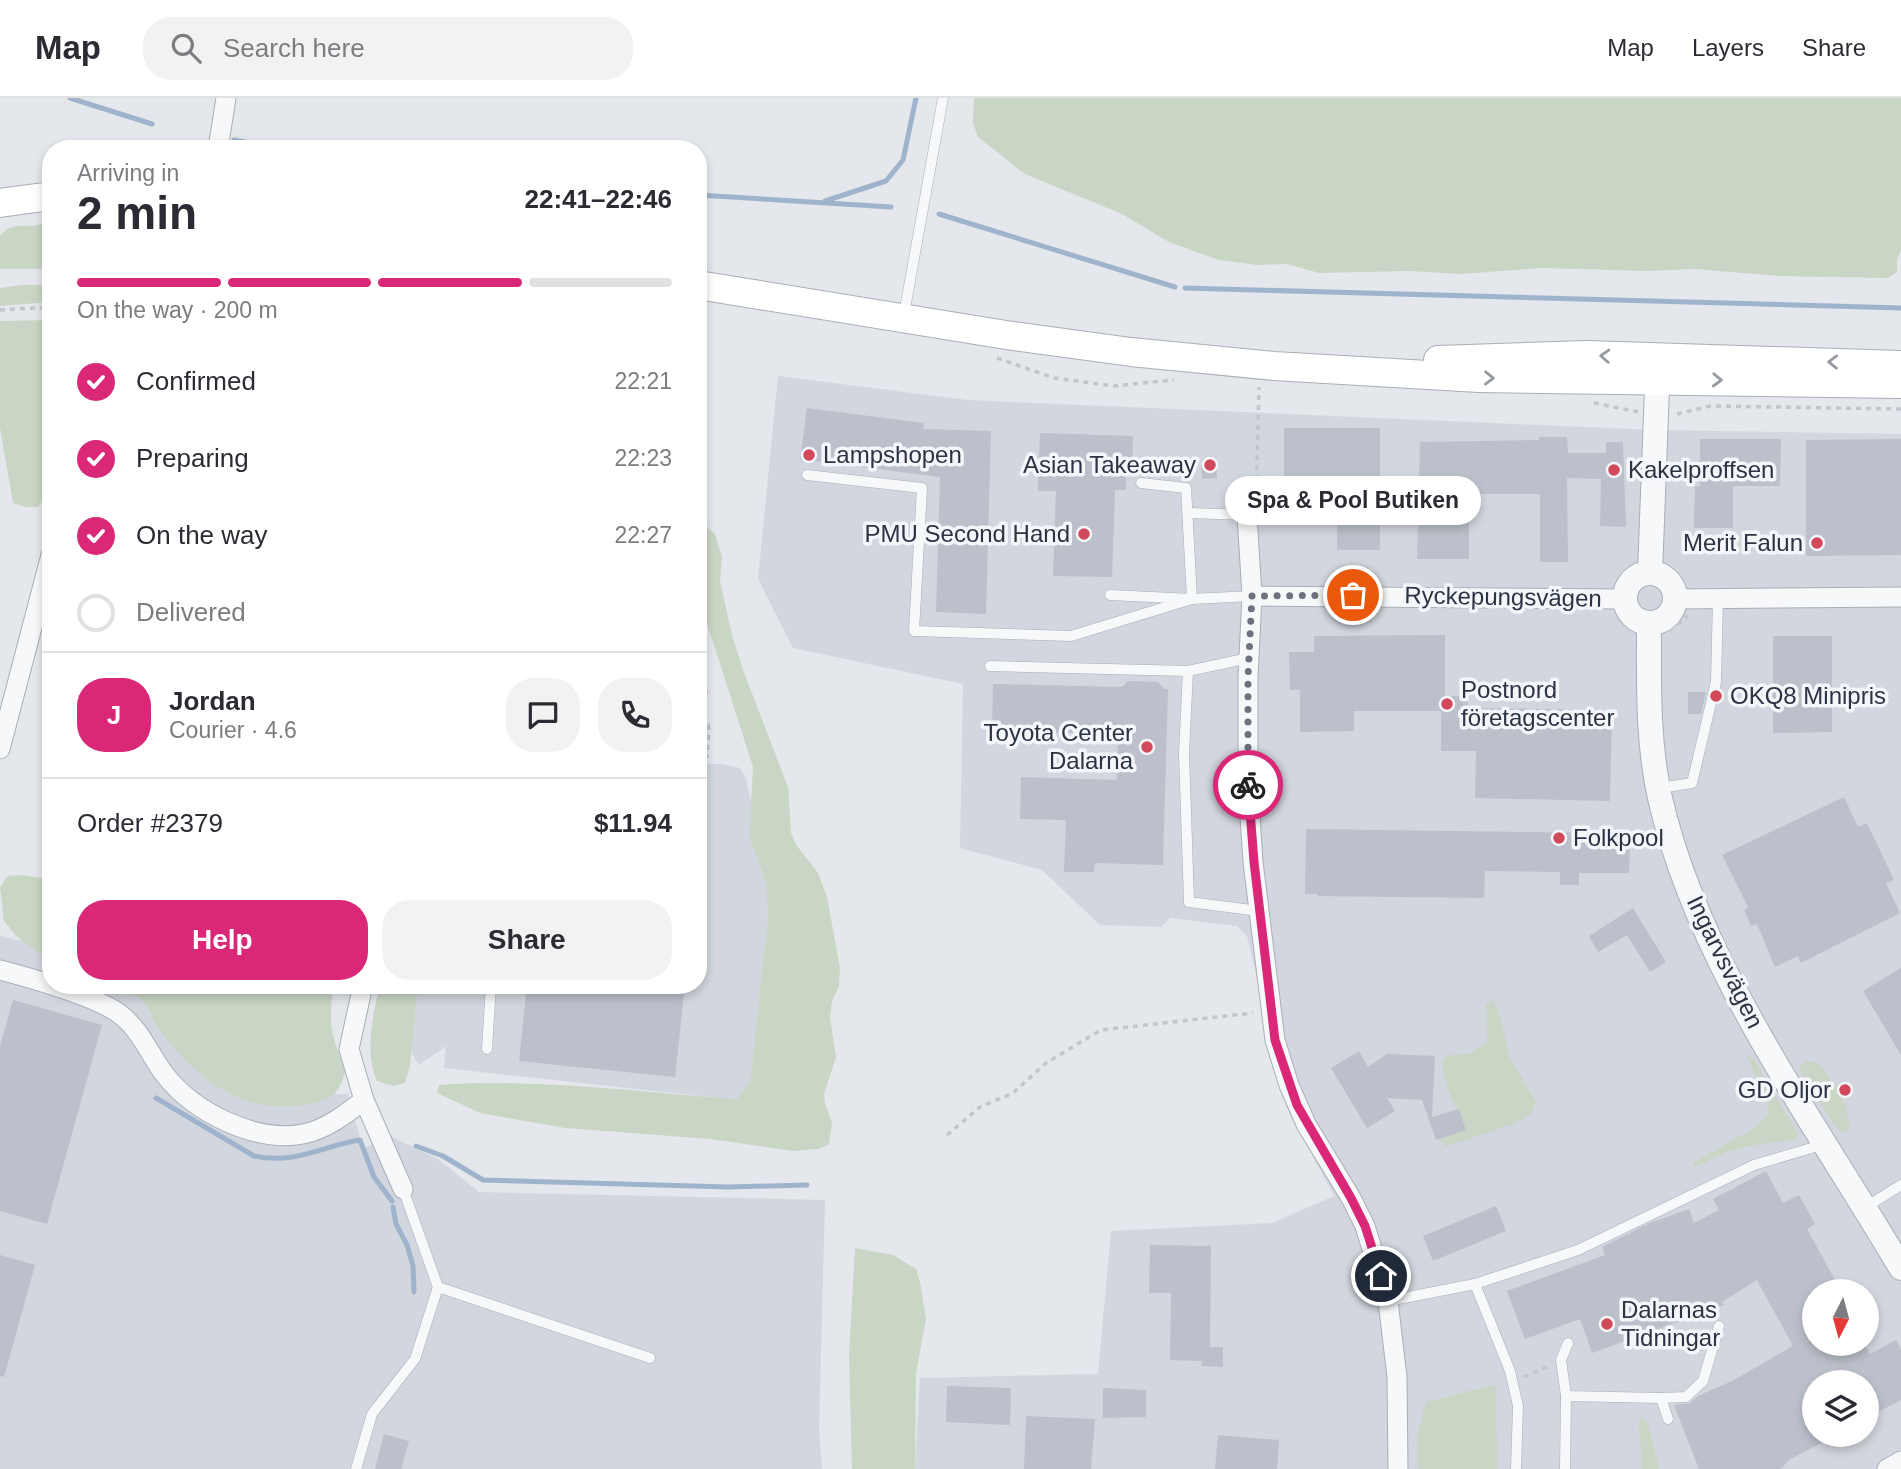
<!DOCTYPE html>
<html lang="en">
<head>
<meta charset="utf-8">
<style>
	body { margin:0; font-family:Helvetica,sans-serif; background:#f2f2f3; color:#2b2b33; height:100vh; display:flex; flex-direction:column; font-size:26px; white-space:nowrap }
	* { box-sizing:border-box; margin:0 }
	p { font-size:23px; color:#7c7c81 }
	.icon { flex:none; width:38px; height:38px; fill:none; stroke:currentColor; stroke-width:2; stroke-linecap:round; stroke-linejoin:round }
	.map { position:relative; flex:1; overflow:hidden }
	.panel { position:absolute; left:42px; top:42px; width:665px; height:854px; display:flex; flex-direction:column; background:#fff; border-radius:28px; box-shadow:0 4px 10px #0003 }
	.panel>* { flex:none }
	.needle { width:46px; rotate:186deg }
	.buttons { position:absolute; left:1802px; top:1181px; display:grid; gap:14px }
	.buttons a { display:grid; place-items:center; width:77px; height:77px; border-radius:50%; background:#fff; box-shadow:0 4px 10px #0003; font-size:35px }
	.pin { position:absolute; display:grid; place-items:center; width:60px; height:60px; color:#fff; margin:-30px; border:4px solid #fff; border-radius:50%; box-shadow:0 2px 7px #0007 }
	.courier { position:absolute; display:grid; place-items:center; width:70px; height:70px; margin:-35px; border:5px solid #db2777; border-radius:50%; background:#fff; color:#222; box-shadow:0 2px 9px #0007 }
	.bubble { position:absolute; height:49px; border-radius:24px; background:#fff; box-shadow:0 4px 10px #0003; font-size:23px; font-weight:800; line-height:49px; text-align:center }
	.overview em { font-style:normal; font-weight:800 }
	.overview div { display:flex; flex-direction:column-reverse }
	.overview { display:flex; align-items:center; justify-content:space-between; height:119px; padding:0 35px }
	h1 { font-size:46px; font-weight:800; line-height:52px }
	.bar { display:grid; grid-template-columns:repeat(4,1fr); gap:10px 7px; align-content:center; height:84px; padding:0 35px }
	.bar i { height:9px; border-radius:5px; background:#e1e1e2 }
	.bar .on { background:#db2777 }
	.bar p { grid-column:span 4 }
	.line { display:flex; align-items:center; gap:18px; padding:0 35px; border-top:2px solid #e1e1e2 }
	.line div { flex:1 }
	.round { display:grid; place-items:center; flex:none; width:74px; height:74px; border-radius:28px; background:#f2f2f3 }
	ol { padding:0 35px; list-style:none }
	li { display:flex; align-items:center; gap:21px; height:77px }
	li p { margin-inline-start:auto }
	li .icon { padding:7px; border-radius:50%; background:#db2777; color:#fff; stroke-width:4 }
	li:last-child { color:#7c7c81 }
	li i { width:38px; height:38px; border:4px solid #e1e1e2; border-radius:50% }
	.action { display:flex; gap:14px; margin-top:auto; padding:14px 35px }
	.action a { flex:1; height:80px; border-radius:28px; background:#db2777; color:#fff; font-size:28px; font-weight:800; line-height:80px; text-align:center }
	.action a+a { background:#f2f2f3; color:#2b2b33 }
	header { display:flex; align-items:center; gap:42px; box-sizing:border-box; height:98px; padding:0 35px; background:#fff; border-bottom:2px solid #e1e1e2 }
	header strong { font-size:33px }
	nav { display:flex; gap:38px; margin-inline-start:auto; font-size:24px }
	.search { width:490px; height:63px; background:#f2f2f3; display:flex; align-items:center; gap:18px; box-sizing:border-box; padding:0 24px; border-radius:28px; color:#7c7c81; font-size:26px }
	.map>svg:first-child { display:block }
</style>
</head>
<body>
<header>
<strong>Map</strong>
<div class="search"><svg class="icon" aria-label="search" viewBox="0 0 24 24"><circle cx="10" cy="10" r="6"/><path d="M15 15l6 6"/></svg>Search here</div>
<nav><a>Map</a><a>Layers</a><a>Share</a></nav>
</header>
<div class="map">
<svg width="1901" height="1371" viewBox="0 0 1901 1371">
	<rect width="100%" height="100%" fill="#e4e7ec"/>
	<!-- built -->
	<g fill="#d2d6de" fill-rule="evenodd">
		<path d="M 778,278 L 967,302 L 1653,332 L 1901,336 L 1901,1371 L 915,1371 L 920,1280 L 1098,1276 L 1111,1133 L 1272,1125 L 1334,1098 L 1287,1010 L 1247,838 L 1237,828 L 1170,820 L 1161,829 L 1100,827 L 1042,772 L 960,750 L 963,586 L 793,550 L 758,481 ZM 1815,1194 L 1867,1194 L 1867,1246 L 1815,1246 ZM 1815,1284 L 1867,1284 L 1867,1337 L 1815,1337 Z"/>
		<path d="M 698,628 L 707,629 L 703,666 L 723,666 L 740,670 L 746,681 L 752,708 L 749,740 L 766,785 L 768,817 L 750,985 L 737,1002 L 444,970 L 446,948 L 419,967 L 411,954 L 418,887 L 698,887 Z"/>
		<path d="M 0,838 L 30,845 L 51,854 L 51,887 L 123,887 L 136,893 L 196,970 L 257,997 L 348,996 L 363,1050 L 392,1039 L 438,1061 L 479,1094 L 825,1102 L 819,1332 L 822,1371 L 0,1371 Z"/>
	</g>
	<!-- green -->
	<g fill="#c9d6c5">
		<path d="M 974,0 L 1901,0 L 1901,152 L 1897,161 L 1897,174 L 1888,180 L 1780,178 L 1694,171 L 1646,173 L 1543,170 L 1460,176 L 1408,173 L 1319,175 L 1287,166 L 1258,167 L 1219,162 L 1169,144 L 1122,116 L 1025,76 L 978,39 L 973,25 Z"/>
		<path d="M 46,124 L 51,124 L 51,171 L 0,171 L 0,137 C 17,121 26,133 46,124 Z"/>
		<path d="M 22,187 L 51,187 L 51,204 L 0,208 L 0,190 Z"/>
		<path d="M 51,222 L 51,392 L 38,409 L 26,409 L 13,405 L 0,330 L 0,223 Z"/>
		<path d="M 698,417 L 700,422 L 715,436 L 722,459 L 720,483 L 732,537 L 743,572 L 788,689 L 791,735 L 797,748 L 818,775 L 827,799 L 840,870 L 839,888 L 832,903 L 830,920 L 836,959 L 824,996 L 825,1006 L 832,1024 L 829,1046 L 819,1051 L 793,1053 L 710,1041 L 565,1030 L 480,1015 L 437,995 L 439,987 C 537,980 639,994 737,1001 L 750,985 L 768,817 L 766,785 L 749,740 L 753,669 L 707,525 Z"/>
		<path d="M 18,777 L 51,781 L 51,863 L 17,839 L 4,823 L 0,789 L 8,778 Z"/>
		<path d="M 109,887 L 334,887 C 328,922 330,939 346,970 C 338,1000 331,1002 302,1007 C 240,1017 193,977 159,931 C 153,923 150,910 143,903 C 135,895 119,890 109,887 Z"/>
		<path d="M 380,887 L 418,887 L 410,968 L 405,985 L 393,988 L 377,983 C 364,953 373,918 380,887 Z"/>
		<path d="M 1494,902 L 1502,925 L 1509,958 L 1536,1004 L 1531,1016 L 1513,1026 L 1444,1049 L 1439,1041 L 1466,1031 C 1457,1007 1443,989 1442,963 L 1446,958 L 1471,955 L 1487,944 L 1486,907 Z"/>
		<path d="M 1747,956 L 1756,965 L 1799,1038 L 1795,1042 L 1760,1046 L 1729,1053 L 1695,1069 L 1693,1065 L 1756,1029 L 1768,1017 C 1769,996 1751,976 1747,956 Z"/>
		<path d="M 1808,963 L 1817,964 C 1832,981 1853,1011 1848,1034 L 1842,1034 L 1836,1029 L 1800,972 L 1800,968 Z"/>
		<path d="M 855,1150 L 893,1157 L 916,1171 L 920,1184 L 926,1221 L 916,1275 L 915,1371 L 852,1371 L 849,1257 Z"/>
		<path d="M 1493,1287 L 1496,1291 L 1497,1371 L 1418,1371 L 1417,1339 L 1426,1304 Z"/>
		<path d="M 1642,1321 L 1648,1326 L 1659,1371 L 1642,1371 L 1639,1324 Z"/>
	</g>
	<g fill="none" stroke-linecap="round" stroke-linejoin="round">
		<!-- stream -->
		<g stroke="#9fb4cc" stroke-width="5">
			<path d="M 70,0 L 152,26"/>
			<path d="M 234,42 L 287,51"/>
			<path d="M 698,97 L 891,109"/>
			<path d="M 825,103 L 886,83 L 903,62 L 916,0"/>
			<path d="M 939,116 L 1175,189"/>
			<path d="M 1185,190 L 1901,210"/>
			<path d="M 156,1000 L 254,1058 C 296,1067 321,1048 360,1042 L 374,1079 L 392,1103"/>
			<path d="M 416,1048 L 443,1058 L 483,1082 L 728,1089 L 807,1087"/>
			<path d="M 393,1109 L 396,1126 L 407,1147 L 413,1168 L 414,1194"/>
		</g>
	</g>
	<!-- building -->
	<g fill="#bbc0ca">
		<path d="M 807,310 L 924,325 L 923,331 L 991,333 L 986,516 L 936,514 L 940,379 L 800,361 Z"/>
		<path d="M 1284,330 L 1380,330 L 1380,452 L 1337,452 L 1337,396 L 1330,396 L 1330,383 L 1284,383 Z"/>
		<path d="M 1040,335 L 1133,338 L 1132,378 L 1126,378 L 1126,392 L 1115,392 L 1112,479 L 1053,478 L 1056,393 L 1038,393 Z"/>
		<path d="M 1539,339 L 1567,339 L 1568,355 L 1606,355 L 1606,344 L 1623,344 L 1626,429 L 1600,428 L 1601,381 L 1567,380 L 1568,464 L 1540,464 L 1540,396 L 1469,396 L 1469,461 L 1417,461 L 1420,344 L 1539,342 Z"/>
		<path d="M 1700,341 L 1781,341 L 1780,388 L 1733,388 L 1733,430 L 1694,430 L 1695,388 L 1700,388 Z"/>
		<path d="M 1901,341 L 1901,457 L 1806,458 L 1806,342 Z"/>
		<path d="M 1216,366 L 1217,380 L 1202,381 L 1201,367 Z"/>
		<path d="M 1445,537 L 1445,598 L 1468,598 L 1468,610 L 1612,612 L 1610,703 L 1475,700 L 1476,653 L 1441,653 L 1441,613 L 1354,613 L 1354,633 L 1300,634 L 1300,592 L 1290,592 L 1289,554 L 1314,554 L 1314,538 Z"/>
		<path d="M 1773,538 L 1832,538 L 1832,634 L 1773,635 Z"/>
		<path d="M 1128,583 L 1158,584 L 1164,591 L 1168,591 L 1163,767 L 1095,765 L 1094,774 L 1064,774 L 1066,722 L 1020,721 L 1021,679 L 1117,682 L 1118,636 L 992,633 L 993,586 L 1122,589 Z"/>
		<path d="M 1688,594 L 1706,594 L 1701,616 L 1688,616 Z"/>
		<path d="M 1844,699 L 1858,729 L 1867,725 L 1894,782 L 1886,785 L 1900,815 L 1801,865 L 1798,858 L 1775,869 L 1757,826 L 1751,828 L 1744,812 L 1748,809 L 1722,757 Z"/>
		<path d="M 1306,731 L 1605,735 L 1605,747 L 1630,747 L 1629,775 L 1579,775 L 1579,787 L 1560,787 L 1560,774 L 1485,773 L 1484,800 L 1317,798 L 1317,796 L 1305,796 Z"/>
		<path d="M 1633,810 L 1666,864 L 1650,874 L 1627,837 L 1598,854 L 1589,838 Z"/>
		<path d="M 1901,870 L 1901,957 L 1863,893 Z"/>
		<path d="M 527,887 L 685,887 L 675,979 L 519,963 Z"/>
		<path d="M 13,902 L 102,927 L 47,1126 L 0,1113 L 0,948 Z"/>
		<path d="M 1359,953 L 1368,969 L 1387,956 L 1435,958 L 1432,1019 L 1459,1011 L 1466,1032 L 1436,1042 L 1422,1002 L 1387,1000 L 1395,1013 L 1367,1030 L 1331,970 Z"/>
		<path d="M 1766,1073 L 1783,1105 L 1799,1097 L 1815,1126 L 1807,1131 L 1835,1182 L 1831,1184 L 1836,1194 L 1815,1194 L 1815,1246 L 1864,1246 L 1870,1256 L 1896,1242 L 1901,1251 L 1901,1302 L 1867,1320 L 1867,1284 L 1815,1284 L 1815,1337 L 1836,1337 L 1789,1362 L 1781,1371 L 1699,1371 L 1674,1307 L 1690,1305 L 1698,1298 L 1732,1283 L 1793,1248 L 1757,1182 L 1722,1204 L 1724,1207 L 1592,1255 L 1580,1221 L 1525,1241 L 1507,1193 L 1605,1157 L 1602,1149 L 1650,1125 L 1689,1111 L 1694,1125 L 1719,1112 L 1713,1101 Z"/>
		<path d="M 1496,1108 L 1506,1133 L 1433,1163 L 1423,1138 Z"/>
		<path d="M 1150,1147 L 1211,1148 L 1210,1249 L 1223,1249 L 1223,1269 L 1201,1268 L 1202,1263 L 1170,1262 L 1171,1195 L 1149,1195 Z"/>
		<path d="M 0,1157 L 35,1167 L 4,1279 L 0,1278 Z"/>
		<path d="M 947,1288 L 1011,1290 L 1010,1327 L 946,1324 Z"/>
		<path d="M 1103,1290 L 1146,1292 L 1146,1319 L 1103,1320 Z"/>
		<path d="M 1026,1318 L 1095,1321 L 1091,1371 L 1024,1371 Z"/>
		<path d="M 384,1336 L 409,1343 L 401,1371 L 375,1371 Z"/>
		<path d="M 1218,1337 L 1279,1342 L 1277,1371 L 1215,1371 Z"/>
	</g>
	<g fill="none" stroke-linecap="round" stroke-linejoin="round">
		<!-- service casing -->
		<g stroke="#a9aeb7" stroke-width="11">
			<g id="service">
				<path d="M 904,216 L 943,0"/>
				<path d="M 807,377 L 922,390 L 914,533 L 1071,538 L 1192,501 L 1186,390 L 1141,385"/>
				<path d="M 1188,415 L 1247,417"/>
				<path d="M 1110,497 L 1192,501 L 1252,498"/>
				<path d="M 990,568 L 1188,573 L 1249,560"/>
				<path d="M 1188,573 L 1184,655 L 1189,804 L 1259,813"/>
				<path d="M 1660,690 L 1692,685 L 1716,584 L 1718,500"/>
				<path d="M 487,951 L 491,887"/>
				<path d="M 403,1091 L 438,1189 L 650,1260"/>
				<path d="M 1866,1109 L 1901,1087"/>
				<path d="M 1475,1186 L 1510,1273 L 1518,1308 L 1516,1371"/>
				<path d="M 1388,1203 L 1475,1186 L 1578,1152 L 1754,1067 L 1825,1046"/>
				<path d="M 1566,1298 L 1561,1262 L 1568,1245"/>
				<path d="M 1661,1300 L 1686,1299 L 1703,1283 L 1719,1228"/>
				<path d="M 356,1371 L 372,1316 L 415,1261 L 438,1189"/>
				<path d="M 1565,1371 L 1566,1298 L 1661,1300 L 1668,1321"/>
			</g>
		</g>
		<!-- minor casing -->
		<g stroke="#a9aeb7" stroke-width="21">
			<g id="minor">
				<path d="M 218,51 L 226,0"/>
				<path d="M 1247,417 L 1252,498 L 1625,501"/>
				<path d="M 1252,498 L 1248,579 L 1248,688 L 1253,764 L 1275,942 L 1289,987 L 1306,1026 L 1351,1100 L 1365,1128 L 1388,1203 L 1397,1279 L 1398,1371"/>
				<path d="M 1675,501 L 1901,499"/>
				<path d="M 0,651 L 51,457"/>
				<path d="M 0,872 C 30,880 98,899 121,917 C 141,933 150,957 165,977 C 194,1014 255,1045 303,1036 C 325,1032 346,1016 364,1002"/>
				<path d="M 363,887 L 349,951 L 364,1002 L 403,1091"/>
				<path d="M 1887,1371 L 1901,1363"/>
			</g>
		</g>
		<!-- tertiary casing -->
		<g stroke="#a9aeb7" stroke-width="26">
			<g id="tertiary">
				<path d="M 1650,475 L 1658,264"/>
				<circle cx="1650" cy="500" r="25"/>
				<path d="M 1649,525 C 1649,583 1647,642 1660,700 C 1698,867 1815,1024 1901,1170"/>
			</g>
		</g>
		<!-- secondary casing -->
		<g stroke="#a9aeb7" stroke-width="30">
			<g id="secondary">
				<path d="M 0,105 L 51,98"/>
				<path d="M 698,187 L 1006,237 L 1131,254 L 1274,268 L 1479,280 L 1901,286"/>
				<path d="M 1438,262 L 1587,257 L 1901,267"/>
			</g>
		</g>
		<!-- path -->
		<g stroke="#c2c5cb" stroke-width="3.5" stroke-dasharray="5 5" stroke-linecap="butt">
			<path d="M 0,212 L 51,209"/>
			<path d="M 997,260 L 1054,280 L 1114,288 L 1174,282"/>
			<path d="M 1594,305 L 1638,314"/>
			<path d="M 1677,316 L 1710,308 L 1901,311"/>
			<path d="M 1256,402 L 1259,289"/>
			<path d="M 1669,532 L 1688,518"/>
			<path d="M 698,542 L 706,594 L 698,621"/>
			<path d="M 698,626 L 708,627 L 709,631 L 707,660"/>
			<path d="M 947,1037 L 980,1009 L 1013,995 L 1046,965 L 1101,932 L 1253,915"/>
			<path d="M 1524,1279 L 1549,1268"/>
		</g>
		<!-- service -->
		<use href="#service" stroke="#f7f8fa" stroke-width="10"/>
		<!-- minor -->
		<use href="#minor" stroke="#f7f8fa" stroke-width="19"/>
		<!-- tertiary -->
		<use href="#tertiary" stroke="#f7f8fa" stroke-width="24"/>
		<!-- secondary -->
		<use href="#secondary" stroke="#fff" stroke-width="28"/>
	</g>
	<!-- one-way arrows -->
	<defs><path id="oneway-chevron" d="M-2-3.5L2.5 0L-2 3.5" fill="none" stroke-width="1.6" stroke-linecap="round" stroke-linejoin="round" transform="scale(1.75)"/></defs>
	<g stroke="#959aa2">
		<use href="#oneway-chevron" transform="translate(1605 258) rotate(-177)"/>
		<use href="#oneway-chevron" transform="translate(1833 264) rotate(-179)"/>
		<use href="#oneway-chevron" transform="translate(1489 280) rotate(1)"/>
		<use href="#oneway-chevron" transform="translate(1717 282) rotate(2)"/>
	</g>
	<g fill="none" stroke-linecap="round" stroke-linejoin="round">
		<!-- done -->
		<path stroke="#6c737f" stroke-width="7" stroke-dasharray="0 12.6" d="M 1248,687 L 1248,579 L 1252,498 L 1353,497"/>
		<!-- route -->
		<path stroke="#db2777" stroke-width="9" d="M 1248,687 L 1254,764 L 1275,942 L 1297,1007 L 1351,1100 L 1365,1128 L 1381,1178"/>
	</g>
	<!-- markers -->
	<g fill="#d1495b" stroke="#f4f6f9" stroke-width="2.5">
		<circle cx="809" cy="357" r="7"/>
		<circle cx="1210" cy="367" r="7"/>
		<circle cx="1614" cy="372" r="7"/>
		<circle cx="1084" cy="436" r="7"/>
		<circle cx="1817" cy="445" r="7"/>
		<circle cx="1716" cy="598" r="7"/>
		<circle cx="1447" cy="606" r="7"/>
		<circle cx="1147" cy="649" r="7"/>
		<circle cx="1559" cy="740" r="7"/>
		<circle cx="1845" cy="992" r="7"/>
		<circle cx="1607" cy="1226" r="7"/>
	</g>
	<g text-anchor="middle" stroke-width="7" stroke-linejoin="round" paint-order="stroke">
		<!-- poi labels -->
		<g font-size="24" fill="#2b3445" stroke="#f4f6f9" text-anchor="start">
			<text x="823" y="365">Lampshopen</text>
			<text x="1196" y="375" text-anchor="end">Asian Takeaway</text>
			<text x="1628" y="380">Kakelproffsen</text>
			<text x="1070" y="444" text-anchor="end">PMU Second Hand</text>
			<text x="1803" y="453" text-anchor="end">Merit Falun</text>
			<text x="1461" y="600">Postnord<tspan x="1461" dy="28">företagscenter</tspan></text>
			<text x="1730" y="606">OKQ8 Minipris</text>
			<text x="1133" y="643" text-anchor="end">Toyota Center<tspan x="1133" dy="28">Dalarna</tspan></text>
			<text x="1573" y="748">Folkpool</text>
			<text x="1831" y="1000" text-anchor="end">GD Oljor</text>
			<text x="1621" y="1220">Dalarnas<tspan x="1621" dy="28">Tidningar</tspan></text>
		</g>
		<!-- street labels -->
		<g font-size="24" fill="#2b3445" stroke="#f4f6f9">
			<text transform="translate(1503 499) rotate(1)" y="8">Ryckepungsvägen</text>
			<text transform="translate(1725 864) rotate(64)" y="8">Ingarvsvägen</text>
		</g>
	</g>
</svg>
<div class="buttons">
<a><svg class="needle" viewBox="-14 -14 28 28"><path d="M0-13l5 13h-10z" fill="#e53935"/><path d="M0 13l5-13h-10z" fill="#7c7c81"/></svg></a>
<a><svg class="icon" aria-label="layers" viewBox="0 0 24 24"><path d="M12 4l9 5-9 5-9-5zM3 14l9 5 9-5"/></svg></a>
</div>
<div class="pin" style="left:1353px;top:497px;background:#ea580c"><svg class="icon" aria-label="bag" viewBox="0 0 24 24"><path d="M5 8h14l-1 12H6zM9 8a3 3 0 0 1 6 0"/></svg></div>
<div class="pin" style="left:1381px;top:1178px;background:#1f2937"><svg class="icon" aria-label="home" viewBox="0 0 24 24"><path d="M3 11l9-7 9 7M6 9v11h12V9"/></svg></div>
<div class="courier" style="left:1248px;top:687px"><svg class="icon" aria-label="bike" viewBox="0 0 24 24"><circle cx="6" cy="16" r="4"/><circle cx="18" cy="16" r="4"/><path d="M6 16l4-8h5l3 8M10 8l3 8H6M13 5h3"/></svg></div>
<div class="bubble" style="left:1225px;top:378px;width:256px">Spa &amp; Pool Butiken</div>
<section class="panel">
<div class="overview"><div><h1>2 min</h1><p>Arriving in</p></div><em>22:41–22:46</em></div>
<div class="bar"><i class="on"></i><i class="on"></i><i class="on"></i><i></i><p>On the way · 200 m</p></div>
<ol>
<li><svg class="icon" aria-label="check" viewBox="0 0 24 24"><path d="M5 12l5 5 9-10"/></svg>Confirmed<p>22:21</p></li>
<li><svg class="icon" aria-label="check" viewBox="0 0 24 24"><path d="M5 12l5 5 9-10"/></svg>Preparing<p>22:23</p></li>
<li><svg class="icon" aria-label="check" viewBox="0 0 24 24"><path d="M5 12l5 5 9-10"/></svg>On the way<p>22:27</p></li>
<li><i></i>Delivered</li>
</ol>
<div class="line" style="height:126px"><b class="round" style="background:#db2777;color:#fff">J</b><div><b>Jordan</b><p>Courier · 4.6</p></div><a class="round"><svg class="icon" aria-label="chat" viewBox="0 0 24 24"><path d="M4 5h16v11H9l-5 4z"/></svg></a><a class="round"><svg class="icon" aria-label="phone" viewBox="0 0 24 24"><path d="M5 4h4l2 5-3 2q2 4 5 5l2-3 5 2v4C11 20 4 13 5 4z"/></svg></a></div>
<div class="line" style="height:91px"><div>Order #2379</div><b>$11.94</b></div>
<div class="action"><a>Help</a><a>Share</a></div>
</section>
</div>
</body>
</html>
